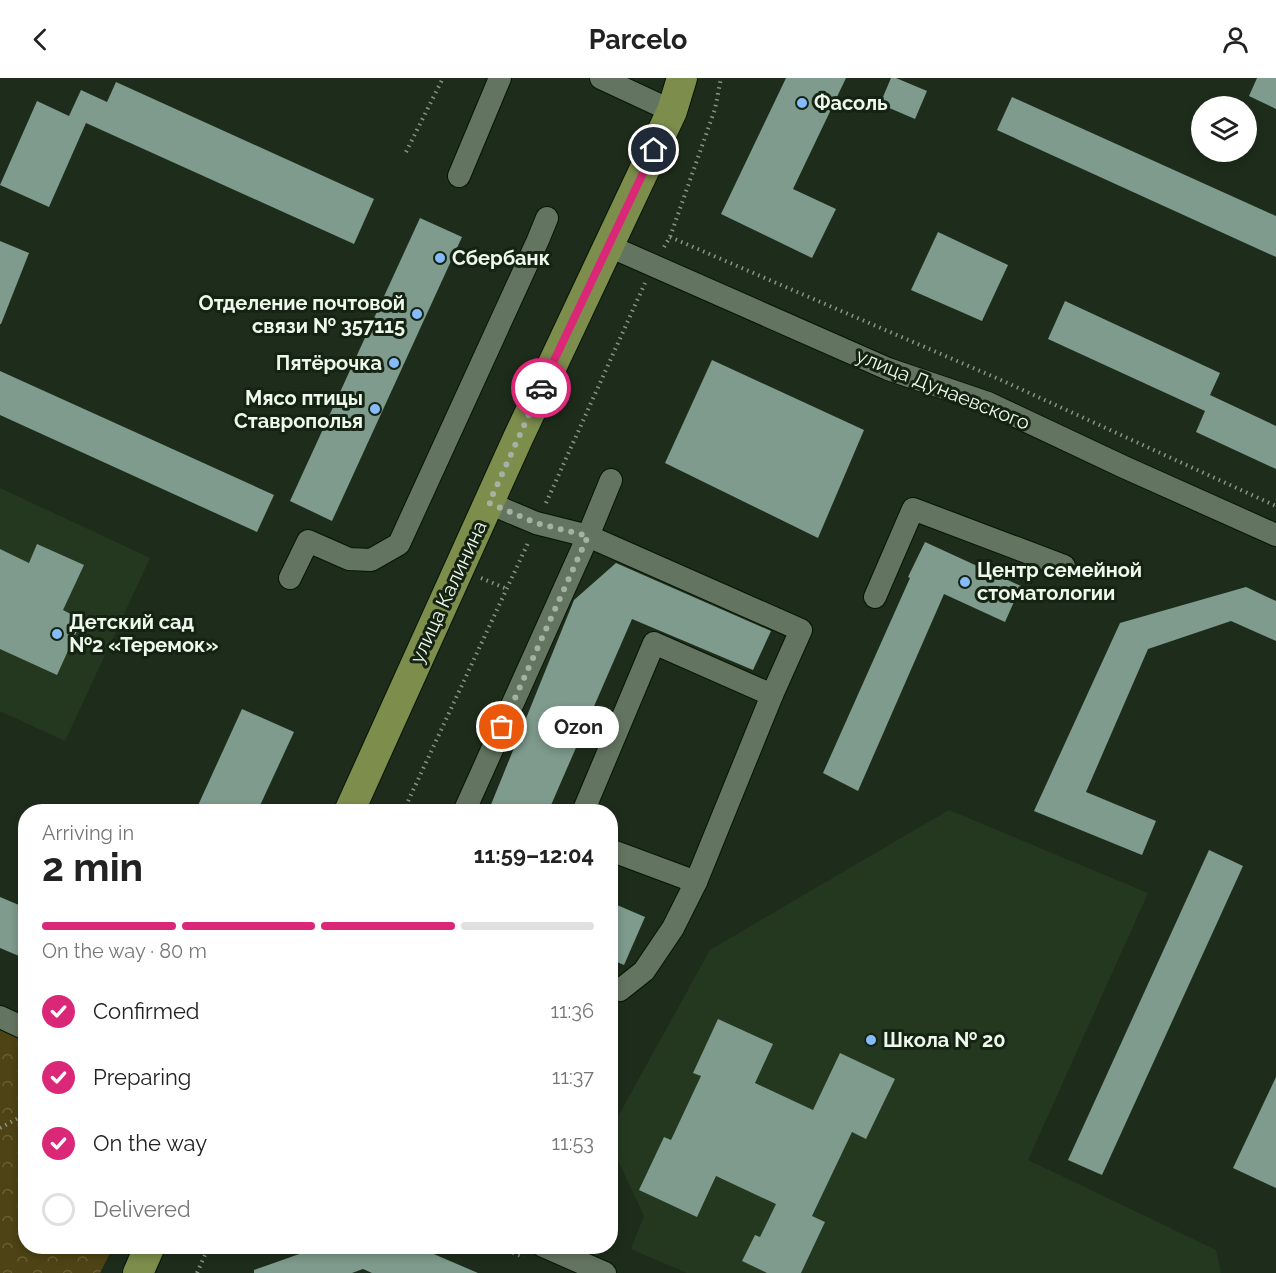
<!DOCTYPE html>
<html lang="en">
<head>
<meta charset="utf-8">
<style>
	body { margin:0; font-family:Raleway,sans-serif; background:#f2f2f2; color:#222; height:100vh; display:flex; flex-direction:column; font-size:22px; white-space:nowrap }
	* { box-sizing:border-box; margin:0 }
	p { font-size:20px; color:#767676 }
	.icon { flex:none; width:33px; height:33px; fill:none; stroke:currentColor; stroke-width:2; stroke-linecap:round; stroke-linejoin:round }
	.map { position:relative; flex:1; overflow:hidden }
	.panel { position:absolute; left:18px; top:726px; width:600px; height:450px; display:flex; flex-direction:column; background:#fff; border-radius:24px; box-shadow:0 3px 9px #0003 }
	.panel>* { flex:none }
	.tools { position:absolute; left:1191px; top:18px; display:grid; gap:12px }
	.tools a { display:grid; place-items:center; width:66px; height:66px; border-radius:50%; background:#fff; box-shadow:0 3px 9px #0003; font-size:30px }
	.pin { position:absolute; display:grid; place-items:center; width:51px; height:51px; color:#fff; margin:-26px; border:3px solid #fff; border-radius:50%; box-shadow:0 2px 6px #0007 }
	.courier { position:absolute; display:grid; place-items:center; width:60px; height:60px; margin:-30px; border:4px solid #db2777; border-radius:50%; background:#fff; color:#222; box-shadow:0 2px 8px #0007 }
	.bubble { position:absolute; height:42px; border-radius:21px; background:#fff; box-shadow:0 3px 9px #0003; font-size:20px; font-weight:700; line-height:42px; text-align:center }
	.head em { font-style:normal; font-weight:700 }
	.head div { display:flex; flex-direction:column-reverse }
	.head { display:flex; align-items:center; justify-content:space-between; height:102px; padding:0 24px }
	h1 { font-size:39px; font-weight:700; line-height:45px }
	.bar { display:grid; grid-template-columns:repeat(4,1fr); gap:9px 6px; align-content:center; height:72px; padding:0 24px }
	.bar i { height:8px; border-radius:4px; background:#e0e0e0 }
	.bar .current { background:#db2777 }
	.bar p { grid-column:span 4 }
	ol { padding:0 24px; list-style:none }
	li { display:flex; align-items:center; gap:18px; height:66px }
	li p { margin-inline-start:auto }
	li .icon { padding:6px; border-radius:50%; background:#db2777; color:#fff; stroke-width:4 }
	li:last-child { color:#767676 }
	li i { width:33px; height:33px; border:3px solid #e0e0e0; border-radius:50% }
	header { display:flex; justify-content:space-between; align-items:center; height:78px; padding:0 24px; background:#fff; font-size:27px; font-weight:700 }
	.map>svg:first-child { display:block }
</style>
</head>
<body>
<header><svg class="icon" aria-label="back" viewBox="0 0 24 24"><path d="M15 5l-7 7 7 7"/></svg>Parcelo<svg class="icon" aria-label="person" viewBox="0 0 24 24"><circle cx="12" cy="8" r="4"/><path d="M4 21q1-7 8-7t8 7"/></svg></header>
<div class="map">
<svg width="1276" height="1195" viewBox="0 0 1276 1195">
	<defs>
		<pattern id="park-crowns" width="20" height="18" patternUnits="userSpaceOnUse" patternTransform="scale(1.5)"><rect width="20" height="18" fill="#4e4314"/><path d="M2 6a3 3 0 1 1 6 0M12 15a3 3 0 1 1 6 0" fill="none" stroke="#685f36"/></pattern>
	</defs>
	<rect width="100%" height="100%" fill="#1e2d1b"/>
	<!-- built -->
	<g fill="#243820">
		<path d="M 0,410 L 150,480 L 65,663 L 0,633 Z"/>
		<path d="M 949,732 L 1148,815 L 1028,1082 L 1216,1172 L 1221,1195 L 687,1195 L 631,1171 L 644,1138 L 611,1067 L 610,1053 L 710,872 Z"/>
	</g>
	<!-- park -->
	<path fill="url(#park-crowns)" d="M 0,944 L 25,956 L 26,1168 L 113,1169 L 100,1195 L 0,1195 Z"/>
	<!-- building -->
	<g fill="#7e9b8d">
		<path d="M 786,0 L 846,0 L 793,111 L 836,131 L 812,180 L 721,136 Z"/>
		<path d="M 891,0 L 896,0 L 927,13 L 915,41 L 880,26 Z"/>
		<path d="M 1257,0 L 1276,0 L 1276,31 L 1249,18 Z"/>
		<path d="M 116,4 L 374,121 L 354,166 L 86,45 L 49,129 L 0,107 L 37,23 L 69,38 L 81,12 L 107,24 Z"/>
		<path d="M 1012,19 L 1276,138 L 1276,179 L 997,52 Z"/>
		<path d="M 420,140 L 462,159 L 332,443 L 290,423 Z"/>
		<path d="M 938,154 L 1008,187 L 982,243 L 911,212 Z"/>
		<path d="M 0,163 L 29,175 L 1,246 L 0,246 Z"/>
		<path d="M 1065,223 L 1220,295 L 1210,317 L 1276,348 L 1276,391 L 1196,354 L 1205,333 L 1048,261 Z"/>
		<path d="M 712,282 L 864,352 L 818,460 L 665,385 Z"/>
		<path d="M 0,293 L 274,417 L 257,454 L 0,337 Z"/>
		<path d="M 925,464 L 1021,508 L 1005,544 L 944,516 L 858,713 L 823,695 L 910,500 L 908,499 Z"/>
		<path d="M 37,466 L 84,487 L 63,532 L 82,542 L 57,597 L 0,571 L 0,471 L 29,485 Z"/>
		<path d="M 616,485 L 771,553 L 753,592 L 632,541 L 548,734 L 488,734 L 574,522 Z"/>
		<path d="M 1246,509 L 1276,523 L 1276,563 L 1231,543 L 1148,571 L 1086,714 L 1156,743 L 1142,777 L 1034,733 L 1120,545 Z"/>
		<path d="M 242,631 L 294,654 L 257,734 L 195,734 Z"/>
		<path d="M 1209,772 L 1243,788 L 1102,1097 L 1068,1082 Z"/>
		<path d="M 0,819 L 26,830 L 26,881 L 0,870 Z"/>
		<path d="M 610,824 L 645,839 L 624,887 L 610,881 Z"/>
		<path d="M 718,941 L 773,966 L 755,1005 L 813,1032 L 840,975 L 895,1001 L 866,1061 L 852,1054 L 812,1138 L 825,1144 L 801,1195 L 767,1195 L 742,1183 L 755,1157 L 760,1159 L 776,1126 L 716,1098 L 697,1139 L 639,1112 L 664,1059 L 671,1062 L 701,998 L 693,995 Z"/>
		<path d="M 1276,999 L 1276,1110 L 1233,1090 Z"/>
		<path d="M 322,1168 L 415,1168 L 478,1195 L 372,1195 L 363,1191 L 352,1195 L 254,1195 L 254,1192 Z"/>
	</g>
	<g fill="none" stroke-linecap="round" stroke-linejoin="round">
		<!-- minor casing -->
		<g stroke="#071505" stroke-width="24">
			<g id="minor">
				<path d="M 601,0 L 672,33"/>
				<path d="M 459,98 L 500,0"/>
				<path d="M 609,168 L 888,291 L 988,325 L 1124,389 L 1276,457"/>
				<path d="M 489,425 L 536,445 L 588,458 L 801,552 L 772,617 L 696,804 L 673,850 L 644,893 L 620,912 L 610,907"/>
				<path d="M 290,500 L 308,463 L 349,481 L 371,482 L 399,466 L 538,162 L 547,140"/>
				<path d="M 875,519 L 913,431 L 1064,488"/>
				<path d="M 464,734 L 588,458 L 611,402"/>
				<path d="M 583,734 L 654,565 L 772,617"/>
				<path d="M 610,772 L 696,804"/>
				<path d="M 0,939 L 26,951"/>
				<path d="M 543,1168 L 605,1195"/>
			</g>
		</g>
		<!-- major casing -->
		<g stroke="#071505" stroke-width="32">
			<g id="major">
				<path d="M 349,734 L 518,360 L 672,33 L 682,0"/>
				<path d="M 138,1195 L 150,1168"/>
			</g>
		</g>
		<!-- path -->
		<g stroke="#889485" stroke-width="4" stroke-dasharray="1.5 4.5" stroke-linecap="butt">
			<path d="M 406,74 L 443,0"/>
			<path d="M 670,159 L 1001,302 L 1276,428"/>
			<path d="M 664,169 L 670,159 L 715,31 L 721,0"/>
			<path d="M 546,425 L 645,205"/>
			<path d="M 481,500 L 507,511"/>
			<path d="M 403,734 L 528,465"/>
			<path d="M 0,1050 L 26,1036"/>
			<path d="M 496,1168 L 524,1179"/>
			<path d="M 197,1195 L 209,1168"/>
		</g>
		<!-- minor -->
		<use href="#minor" stroke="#637560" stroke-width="22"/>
		<!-- major -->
		<use href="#major" stroke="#7c8d4c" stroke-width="30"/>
	</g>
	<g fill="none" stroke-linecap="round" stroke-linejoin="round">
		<!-- done -->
		<path stroke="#a5b1a3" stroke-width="6" stroke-dasharray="0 10.8" d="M 502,649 L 588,458 L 536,445 L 489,425 L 541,310"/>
		<!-- route -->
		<path stroke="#db2777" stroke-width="8" d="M 541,310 L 654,72"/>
	</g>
	<!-- markers -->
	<g fill="#85bbfb" stroke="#152412" stroke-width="2">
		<circle cx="802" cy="25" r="6"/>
		<circle cx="440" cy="180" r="6"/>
		<circle cx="417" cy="236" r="6"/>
		<circle cx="394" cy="285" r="6"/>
		<circle cx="375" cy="331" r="6"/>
		<circle cx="965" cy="504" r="6"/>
		<circle cx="57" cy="556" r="6"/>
		<circle cx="871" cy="962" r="6"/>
	</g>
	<g text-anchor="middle" stroke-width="6" stroke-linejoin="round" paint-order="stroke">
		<!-- poi labels -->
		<g font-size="20" font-weight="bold" fill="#eef8ec" stroke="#152412" text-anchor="start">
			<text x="814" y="32">Фасоль</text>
			<text x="452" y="187">Сбербанк</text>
			<text x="405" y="232" text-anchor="end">Отделение почтовой<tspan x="405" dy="23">связи № 357115</tspan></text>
			<text x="382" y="292" text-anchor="end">Пятёрочка</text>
			<text x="363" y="327" text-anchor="end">Мясо птицы<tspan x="363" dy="23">Ставрополья</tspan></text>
			<text x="977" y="499">Центр cемейной<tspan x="977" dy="23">cтоматологии</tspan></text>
			<text x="69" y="551">Детский сад<tspan x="69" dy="23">№2 «Теремок»</tspan></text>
			<text x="883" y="969">Школа № 20</text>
		</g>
		<!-- street labels -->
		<g font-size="20" fill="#eef8ec" stroke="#152412">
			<text transform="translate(943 311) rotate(22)" y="7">улица Дунаевского</text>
			<text transform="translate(448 514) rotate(-65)" y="7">улица Калинина</text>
		</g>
	</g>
</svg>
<div class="tools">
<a><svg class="icon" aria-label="layers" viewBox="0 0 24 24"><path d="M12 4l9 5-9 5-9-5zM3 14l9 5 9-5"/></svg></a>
</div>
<div class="pin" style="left:502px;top:649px;background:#ea580c"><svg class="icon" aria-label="bag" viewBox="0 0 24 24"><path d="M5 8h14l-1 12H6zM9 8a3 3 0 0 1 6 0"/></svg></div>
<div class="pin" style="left:654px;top:72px;background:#1f2937"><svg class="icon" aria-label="home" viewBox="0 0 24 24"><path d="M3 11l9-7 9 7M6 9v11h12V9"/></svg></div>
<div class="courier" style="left:541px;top:310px"><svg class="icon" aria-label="car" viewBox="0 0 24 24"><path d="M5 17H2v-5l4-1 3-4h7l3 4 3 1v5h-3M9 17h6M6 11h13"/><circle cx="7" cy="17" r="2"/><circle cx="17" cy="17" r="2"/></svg></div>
<div class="bubble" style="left:538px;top:628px;width:81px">Ozon</div>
<section class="panel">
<div class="head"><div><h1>2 min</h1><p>Arriving in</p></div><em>11:59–12:04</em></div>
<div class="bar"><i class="current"></i><i class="current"></i><i class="current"></i><i></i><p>On the way · 80 m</p></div>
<ol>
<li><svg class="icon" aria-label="check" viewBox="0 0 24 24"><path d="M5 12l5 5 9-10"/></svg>Confirmed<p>11:36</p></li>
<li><svg class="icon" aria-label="check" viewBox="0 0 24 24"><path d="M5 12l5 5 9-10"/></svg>Preparing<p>11:37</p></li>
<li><svg class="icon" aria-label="check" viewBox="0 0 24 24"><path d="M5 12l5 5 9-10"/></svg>On the way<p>11:53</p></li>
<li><i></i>Delivered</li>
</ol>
</section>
</div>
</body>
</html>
